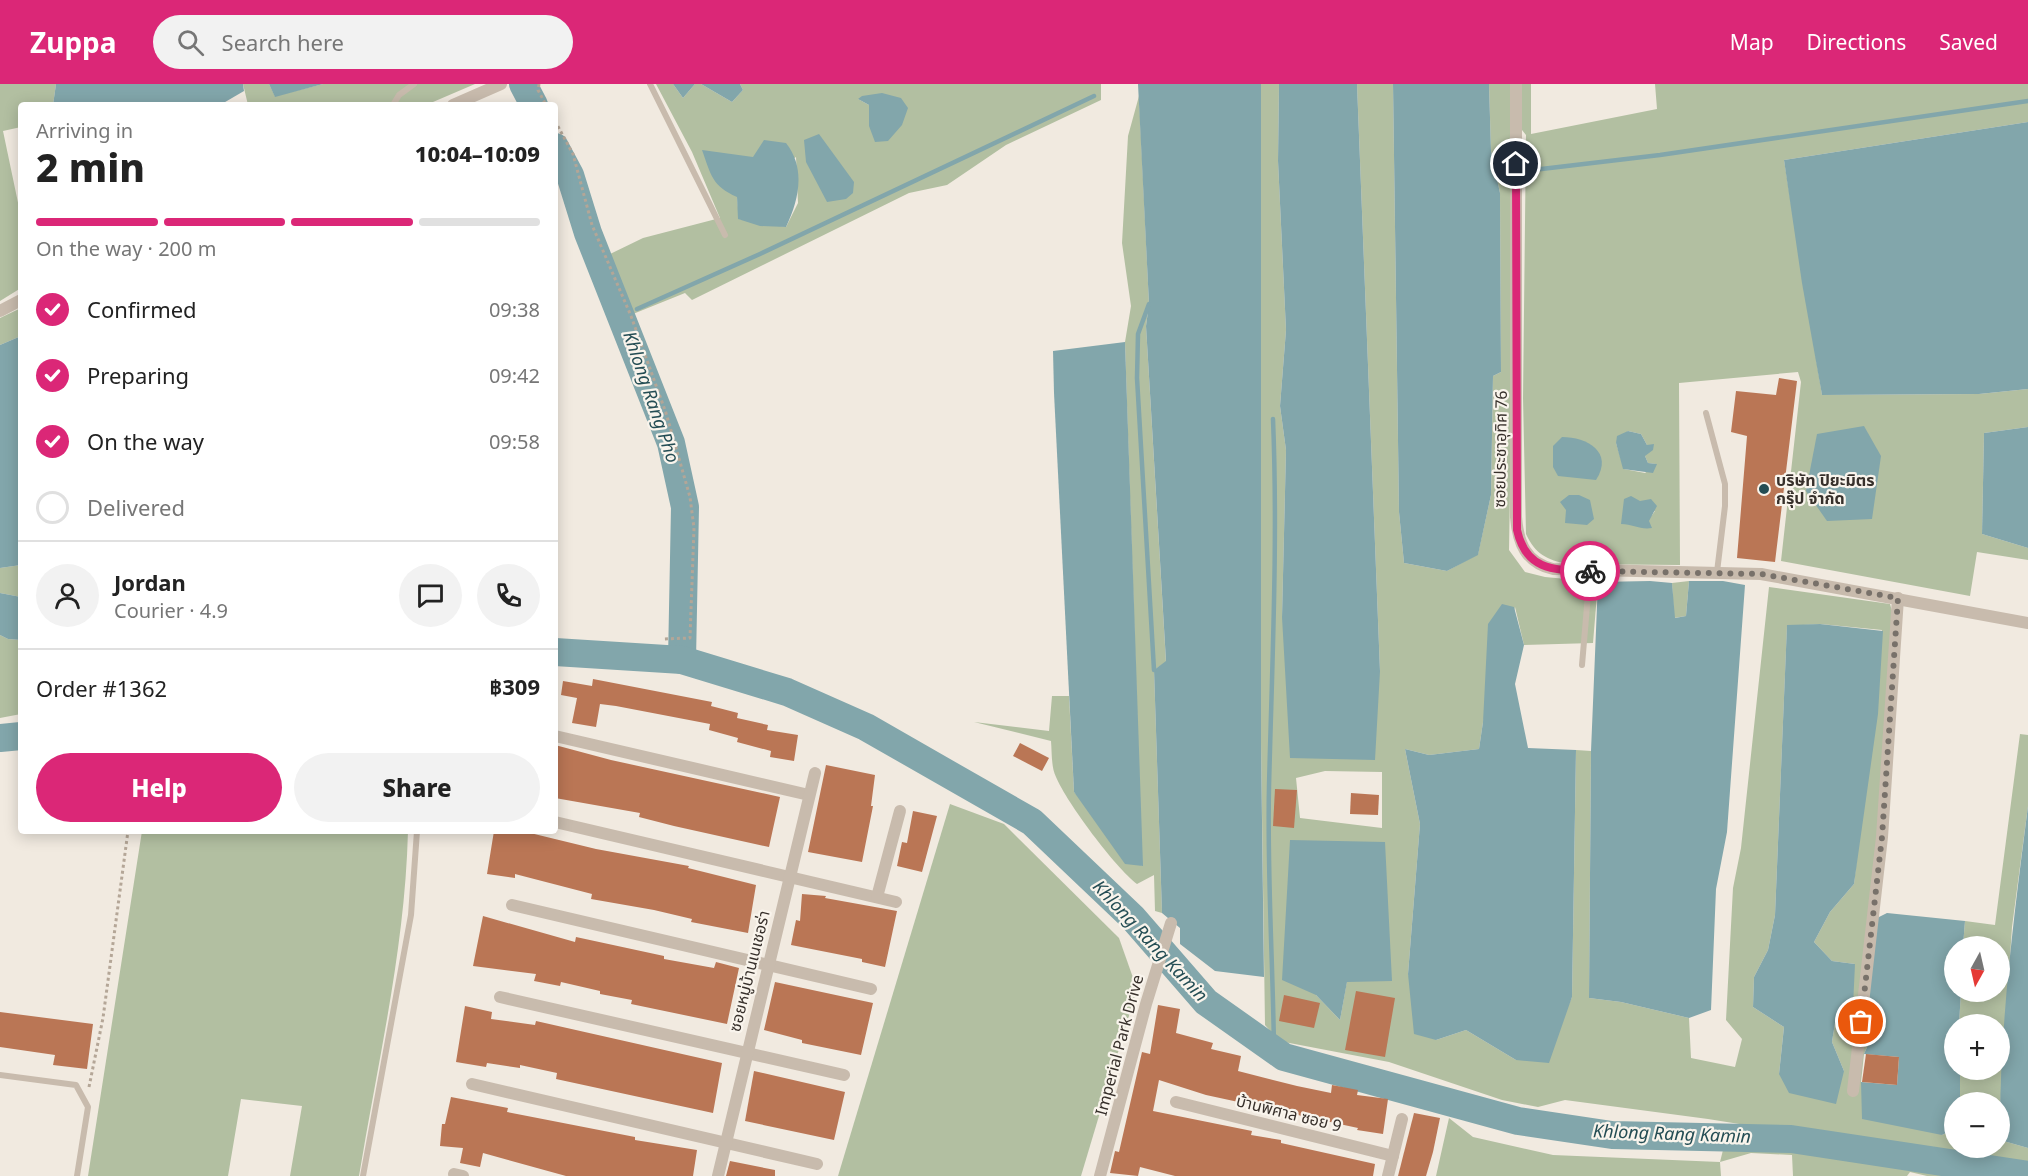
<!DOCTYPE html>
<html lang="en">
<head>
<meta charset="utf-8">
<style>
	body { margin:0; font-family:"Noto Sans","Noto Sans Thai",sans-serif; background:#f2f2f2; color:#222; height:100vh; display:flex; flex-direction:column; font-size:22px; white-space:nowrap }
	* { box-sizing:border-box; margin:0 }
	p { font-size:20px; color:#767676 }
	.icon { flex:none; width:33px; height:33px; fill:none; stroke:currentColor; stroke-width:2; stroke-linecap:round; stroke-linejoin:round }
	.map { position:relative; flex:1; overflow:hidden }
	.side { position:absolute; left:18px; top:18px; width:540px; height:732px; display:flex; flex-direction:column; background:#fff; border-radius:6px; box-shadow:0 3px 15px #0003 }
	.side>* { flex:none }
	.needle { width:39px; rotate:188deg }
	.buttons { position:absolute; left:1944px; top:852px; display:grid; gap:12px }
	.buttons a { display:grid; place-items:center; width:66px; height:66px; border-radius:50%; background:#fff; box-shadow:0 3px 15px #0003; font-size:30px }
	.pin { position:absolute; display:grid; place-items:center; width:51px; height:51px; color:#fff; margin:-26px; border:3px solid #fff; border-radius:50%; box-shadow:0 2px 6px #0007 }
	.courier { position:absolute; display:grid; place-items:center; width:60px; height:60px; margin:-30px; border:4px solid #db2777; border-radius:50%; background:#fff; color:#222; box-shadow:0 2px 8px #0007 }
	.summary em { font-style:normal; font-weight:800 }
	.summary div { display:flex; flex-direction:column-reverse }
	.summary { display:flex; align-items:center; justify-content:space-between; height:102px; padding:0 18px }
	h1 { font-size:39px; font-weight:800; line-height:45px }
	.bar { display:grid; grid-template-columns:repeat(4,1fr); gap:9px 6px; align-content:center; height:72px; padding:0 18px }
	.bar i { height:8px; border-radius:4px; background:#e0e0e0 }
	.bar .current { background:#db2777 }
	.bar p { grid-column:span 4 }
	.line { display:flex; align-items:center; gap:15px; padding:0 18px; border-top:2px solid #e0e0e0 }
	.line div { flex:1 }
	.round { display:grid; place-items:center; flex:none; width:63px; height:63px; border-radius:32px; background:#f2f2f2 }
	ol { padding:0 18px; list-style:none }
	li { display:flex; align-items:center; gap:18px; height:66px }
	li p { margin-inline-start:auto }
	li .icon { padding:6px; border-radius:50%; background:#db2777; color:#fff; stroke-width:4 }
	li:last-child { color:#767676 }
	li i { width:33px; height:33px; border:3px solid #e0e0e0; border-radius:50% }
	.action { display:flex; gap:12px; margin-top:auto; padding:12px 18px }
	.action a { flex:1; height:69px; border-radius:36px; background:#db2777; color:#fff; font-size:24px; font-weight:800; line-height:69px; text-align:center }
	.action a+a { background:#f2f2f2; color:#222 }
	header { display:flex; align-items:center; gap:36px; box-sizing:border-box; height:84px; padding:0 30px; background:#db2777; color:#fff }
	header strong { font-size:28px }
	nav { display:flex; gap:33px; margin-inline-start:auto; font-size:21px }
	.search { width:420px; height:54px; background:#f2f2f2; display:flex; align-items:center; gap:15px; box-sizing:border-box; padding:0 21px; border-radius:33px; color:#767676; font-size:22px }
	.map>svg:first-child { display:block }
</style>
</head>
<body>
<header>
<strong>Zuppa</strong>
<div class="search"><svg class="icon" aria-label="search" viewBox="0 0 24 24"><circle cx="10" cy="10" r="6"/><path d="M15 15l6 6"/></svg>Search here</div>
<nav><a>Map</a><a>Directions</a><a>Saved</a></nav>
</header>
<div class="map">
<svg width="2028" height="1092" viewBox="0 0 2028 1092">
	<rect width="100%" height="100%" fill="#f1eae0"/>
	<!-- green -->
	<g fill="#b2bfa1" fill-rule="evenodd">
		<path d="M 0,0 L 56,0 L 53,21 L 21,21 L 21,43 L 3,47 L 21,133 L 21,204 L 0,217 Z"/>
		<path d="M 243,0 L 269,0 L 275,12 L 323,0 L 475,0 L 426,21 L 248,21 Z"/>
		<path d="M 656,0 L 673,0 L 683,14 L 695,0 L 701,0 L 732,18 L 743,6 L 740,0 L 1101,0 L 1101,16 L 1006,61 L 947,101 L 909,109 L 692,216 L 685,209 L 633,230 L 608,171 L 643,154 L 720,134 L 692,68 ZM 858,15 L 907,24 L 869,42 L 869,21 ZM 796,73 L 798,119 L 786,143 L 739,135 L 737,113 Z"/>
		<path d="M 1261,0 L 1279,0 L 1278,77 L 1286,246 L 1280,322 L 1286,366 L 1282,533 L 1380,587 L 1357,0 L 1393,0 L 1399,428 L 1404,479 L 1447,487 L 1478,470 L 1491,411 L 1493,292 L 1501,288 L 1500,109 L 1491,67 L 1489,0 L 1510,0 L 1512,287 L 1509,466 L 1525,488 L 1545,493 L 1598,498 L 1593,559 L 1524,561 L 1515,523 L 1483,638 L 1479,665 L 1429,671 L 1405,665 L 1420,740 L 1408,890 L 1436,956 L 1466,946 L 1516,976 L 1562,936 L 1572,913 L 1576,666 L 1591,667 L 1589,914 L 1621,918 L 1689,934 L 1691,974 L 1735,983 L 1742,955 L 1726,936 L 1733,804 L 1741,764 L 1769,503 L 1890,520 L 1894,534 L 1868,961 L 1864,970 L 1861,998 L 1942,1051 L 1954,1045 L 1954,1064 L 2000,1064 L 2000,1056 L 2028,1064 L 2028,1086 L 1708,1035 L 1565,1016 L 1538,1023 L 1502,1016 L 1389,978 L 1279,957 L 1265,941 L 1261,658 ZM 1820,540 L 1882,546 L 1854,800 L 1830,828 L 1814,858 L 1832,877 L 1855,880 L 1836,932 L 1832,958 L 1844,987 L 1779,990 L 1784,943 L 1753,923 L 1754,893 L 1768,866 L 1775,831 L 1787,542 ZM 1325,687 L 1382,688 L 1382,744 L 1300,734 L 1296,694 ZM 1385,758 L 1347,897 L 1340,936 L 1316,911 Z"/>
		<path d="M 1522,0 L 1531,0 L 1531,50 L 1657,25 L 1655,0 L 2028,0 L 2028,38 L 1784,76 L 1822,311 L 1979,310 L 2028,305 L 2028,343 L 1984,349 L 1982,450 L 2028,464 L 2028,476 L 1977,468 L 1970,512 L 1781,477 L 1801,298 L 1798,288 L 1679,299 L 1680,481 L 1568,480 C 1547,476 1535,470 1526,450 L 1523,314 L 1526,51 L 1522,46 ZM 1628,347 L 1641,350 L 1647,361 L 1645,372 L 1648,379 L 1656,380 L 1645,389 L 1624,385 L 1616,359 ZM 1655,427 C 1645,442 1637,440 1621,440 Z"/>
		<path d="M 1139,12 L 1149,220 L 1146,242 L 1166,578 L 1154,586 L 1162,829 L 1155,827 L 1154,791 L 1137,800 C 1115,783 1067,719 1056,693 C 1051,683 1052,668 1051,657 L 974,638 L 1049,647 L 1052,612 L 1069,612 L 1074,708 L 1142,782 L 1125,258 L 1131,222 L 1122,159 L 1128,52 Z"/>
		<path d="M 21,224 L 21,252 L 0,261 L 0,234 Z"/>
		<path d="M 21,481 L 21,513 L 0,509 L 0,484 Z"/>
		<path d="M 1689,497 L 1686,532 L 1674,534 L 1672,499 Z"/>
		<path d="M 0,551 L 8,555 L 21,556 L 21,630 L 0,634 Z"/>
		<path d="M 2020,650 L 2028,651 L 2028,722 L 2012,843 L 2000,1026 L 2000,1018 L 1960,1018 L 1960,986 L 2000,986 L 2000,940 L 1959,940 L 1961,908 L 2000,908 L 2000,862 L 1963,862 L 1965,837 L 1995,841 Z"/>
		<path d="M 950,720 L 1004,740 L 1119,854 L 1137,905 L 1081,1092 L 838,1092 Z"/>
		<path d="M 142,747 L 408,747 C 405,865 378,976 359,1092 L 290,1092 L 302,1022 L 241,1015 L 228,1092 L 88,1092 Z"/>
		<path d="M 1449,1034 L 1473,1053 L 1553,1071 L 1720,1078 L 1723,1066 L 1785,1061 L 1966,1092 L 1927,1092 L 1910,1088 L 1907,1092 L 1793,1092 L 1792,1071 L 1751,1069 L 1720,1078 L 1721,1092 L 1436,1092 Z"/>
	</g>
	<!-- water -->
	<g fill="#82a6ab">
		<path d="M 56,0 L 243,0 L 244,7 L 220,21 L 53,21 Z"/>
		<path d="M 269,0 L 323,0 L 275,13 Z"/>
		<path d="M 673,0 L 695,0 L 683,14 Z"/>
		<path d="M 701,0 L 740,0 L 743,6 L 732,18 Z"/>
		<path d="M 1138,0 L 1261,0 L 1261,658 L 1264,893 L 1215,887 L 1180,860 L 1180,844 L 1162,829 L 1154,586 L 1166,577 L 1146,242 L 1149,220 Z"/>
		<path d="M 1279,0 L 1357,0 L 1380,587 L 1375,676 L 1290,674 L 1282,533 L 1286,366 L 1280,322 L 1286,246 L 1278,77 Z"/>
		<path d="M 1393,0 L 1489,0 L 1491,67 L 1500,109 L 1501,288 L 1493,292 L 1491,411 L 1478,471 L 1447,487 L 1404,479 L 1399,428 Z"/>
		<path d="M 882,9 L 901,14 L 908,24 L 902,41 L 888,57 L 875,58 L 869,42 L 869,21 L 858,15 L 862,12 Z"/>
		<path d="M 2028,38 L 2028,305 L 1979,310 L 1822,311 L 1802,199 L 1784,76 Z"/>
		<path d="M 819,50 L 854,98 L 853,109 L 846,115 L 827,118 L 806,78 L 804,56 Z"/>
		<path d="M 764,56 L 786,59 C 806,84 799,116 786,143 L 760,142 L 738,135 L 737,113 C 712,102 711,91 702,66 L 753,73 Z"/>
		<path d="M 21,252 L 21,481 L 0,484 L 0,261 Z"/>
		<path d="M 1125,258 L 1143,782 L 1125,780 L 1074,708 L 1054,309 L 1053,267 Z"/>
		<path d="M 1864,342 L 1881,372 L 1872,435 L 1827,437 L 1806,407 L 1817,350 Z"/>
		<path d="M 2028,343 L 2028,464 L 1982,450 L 1984,349 Z"/>
		<path d="M 1628,347 L 1641,350 L 1647,361 L 1654,360 L 1653,366 L 1645,372 L 1648,379 L 1657,380 L 1653,389 L 1623,385 L 1616,359 L 1617,352 Z"/>
		<path d="M 1562,353 C 1587,353 1614,368 1596,396 L 1558,392 L 1553,383 L 1553,362 Z"/>
		<path d="M 1569,411 L 1579,411 L 1590,416 L 1594,435 L 1587,441 L 1565,439 L 1566,426 L 1560,418 Z"/>
		<path d="M 1631,412 L 1640,417 L 1651,415 L 1657,422 L 1649,437 L 1652,444 C 1640,446 1633,440 1621,440 L 1624,415 Z"/>
		<path d="M 1650,497 L 1672,499 L 1675,534 L 1686,532 L 1689,497 L 1723,497 L 1745,501 L 1727,748 L 1716,805 L 1711,926 L 1689,934 L 1621,918 L 1589,914 L 1591,667 L 1598,498 Z"/>
		<path d="M 0,509 L 21,513 L 21,556 L 8,555 L 0,551 Z"/>
		<path d="M 1502,520 L 1514,523 L 1524,561 L 1515,600 L 1528,664 L 1576,666 L 1572,913 L 1549,979 L 1516,976 L 1466,946 L 1436,956 L 1414,950 L 1408,890 L 1420,740 L 1405,665 L 1429,671 L 1479,665 L 1483,638 L 1488,540 Z"/>
		<path d="M 1820,540 L 1883,547 L 1878,630 L 1854,800 L 1830,828 L 1814,858 L 1832,877 L 1855,880 L 1853,922 L 1836,932 L 1832,958 L 1844,987 L 1836,1020 L 1789,1009 L 1779,990 L 1784,943 L 1753,923 L 1754,893 L 1768,866 L 1775,831 L 1787,541 Z"/>
		<path d="M 2028,722 L 2028,1064 L 2000,1056 C 1999,945 2014,832 2028,722 Z"/>
		<path d="M 1290,756 L 1385,758 L 1392,897 L 1347,898 L 1340,936 L 1316,911 L 1282,896 Z"/>
		<path d="M 1887,829 L 1965,837 L 1963,862 L 1954,862 L 1954,908 L 1961,908 L 1959,940 L 1954,940 L 1954,986 L 1960,986 L 1960,1018 L 1954,1018 L 1954,1045 L 1942,1051 L 1862,1035 L 1861,998 L 1897,1001 L 1899,973 L 1864,970 L 1868,961 L 1864,950 L 1877,834 Z"/>
	</g>
	<g fill="none" stroke-linecap="round" stroke-linejoin="round">
		<!-- stream -->
		<g stroke="#82a6ab" stroke-width="4.5">
			<path d="M 1533,86 L 1660,71 L 2028,17"/>
			<path d="M 1149,220 L 1138,250 L 1137,294 L 1154,586"/>
			<path d="M 637,225 L 760,170 L 1094,12"/>
			<path d="M 622,231 L 624,230"/>
			<path d="M 1273,335 C 1278,458 1272,580 1269,703 C 1267,790 1273,879 1274,966"/>
		</g>
		<!-- river -->
		<g stroke="#82a6ab" stroke-width="28">
			<path d="M 523,0 L 534,21"/>
			<path d="M 555,63 L 570,91 L 588,149 L 671,359 L 685,423 L 682,576"/>
			<path d="M 555,568 L 682,576 L 787,608 L 866,643 L 1032,738 L 1133,834 L 1206,918 L 1284,973 L 1518,1037 L 1612,1051 L 1791,1055 L 2028,1091"/>
			<path d="M 0,654 L 21,652"/>
		</g>
	</g>
	<!-- building -->
	<g fill="#ba7655">
		<path d="M 1779,294 L 1797,297 L 1775,478 L 1737,474 L 1747,352 L 1731,348 L 1736,307 L 1776,311 Z"/>
		<path d="M 593,595 L 712,618 L 711,622 L 738,629 L 737,634 L 768,641 L 767,646 L 798,651 L 794,677 L 770,673 L 771,667 L 737,658 L 738,654 L 709,646 L 710,640 L 616,622 L 600,620 L 596,643 L 572,639 L 577,614 L 561,611 L 563,597 L 592,602 Z"/>
		<path d="M 1020,659 L 1049,674 L 1042,687 L 1013,672 Z"/>
		<path d="M 555,661 L 611,676 L 780,713 L 769,763 L 674,742 L 639,733 L 640,729 L 555,714 Z"/>
		<path d="M 826,681 L 875,691 L 871,722 L 873,722 L 862,778 L 808,768 Z"/>
		<path d="M 1275,705 L 1297,706 L 1294,744 L 1273,742 Z"/>
		<path d="M 1351,709 L 1379,711 L 1378,731 L 1350,730 Z"/>
		<path d="M 913,727 L 937,732 L 922,788 L 897,782 L 902,758 L 907,759 Z"/>
		<path d="M 494,747 L 522,747 L 596,765 L 689,782 L 688,784 L 756,801 L 748,849 L 691,838 L 692,835 L 654,826 L 591,815 L 592,810 L 515,790 L 515,794 L 487,790 Z"/>
		<path d="M 802,810 L 826,812 L 825,814 L 897,827 L 885,883 L 862,878 L 862,875 L 791,861 L 796,836 L 800,837 Z"/>
		<path d="M 483,832 L 575,858 L 576,853 L 664,872 L 664,875 L 714,884 L 716,878 L 739,884 L 727,940 L 631,920 L 632,916 L 600,910 L 600,907 L 561,898 L 560,902 L 534,897 L 536,890 L 473,882 Z"/>
		<path d="M 775,898 L 873,919 L 861,971 L 802,959 L 802,956 L 764,946 Z"/>
		<path d="M 1356,907 L 1395,914 L 1385,973 L 1345,966 Z"/>
		<path d="M 1284,911 L 1320,919 L 1314,944 L 1279,937 Z"/>
		<path d="M 1158,921 L 1180,925 L 1176,949 L 1213,959 L 1211,965 L 1241,972 L 1238,987 L 1297,1002 L 1331,1009 L 1332,1001 L 1358,1006 L 1357,1011 L 1388,1015 L 1383,1050 L 1357,1046 L 1358,1044 L 1206,1011 L 1159,996 L 1153,1027 L 1252,1047 L 1251,1051 L 1281,1056 L 1281,1059 L 1375,1080 L 1373,1092 L 1175,1092 L 1140,1083 L 1138,1092 L 1110,1089 L 1115,1067 L 1119,1068 L 1142,968 L 1150,970 Z"/>
		<path d="M 465,922 L 492,928 L 491,935 L 535,941 L 536,937 L 722,979 L 713,1029 L 556,995 L 557,989 L 520,981 L 520,984 L 487,979 L 486,983 L 456,978 Z"/>
		<path d="M 0,928 L 93,940 L 87,985 L 53,981 L 55,971 L 0,963 Z"/>
		<path d="M 1866,970 L 1899,973 L 1897,1001 L 1862,998 Z"/>
		<path d="M 754,987 L 845,1008 L 834,1056 L 745,1037 Z"/>
		<path d="M 451,1013 L 508,1024 L 507,1028 L 635,1053 L 635,1056 L 697,1066 L 693,1092 L 566,1092 L 483,1069 L 480,1083 L 460,1079 L 463,1064 L 440,1062 L 442,1040 L 445,1040 Z"/>
		<path d="M 1414,1029 L 1440,1034 L 1433,1068 L 1426,1092 L 1398,1092 Z"/>
		<path d="M 730,1077 L 775,1086 L 775,1092 L 726,1092 Z"/>
	</g>
	<g fill="none" stroke-linecap="round" stroke-linejoin="round">
		<!-- path -->
		<g stroke="#b4a697" stroke-width="3" stroke-dasharray="3 3" stroke-linecap="butt">
			<path d="M 539,0 L 538,6 L 546,21"/>
			<path d="M 555,37 L 573,70 L 592,141 L 631,232 L 666,329 L 690,413 L 694,444 L 690,554 L 663,555"/>
			<path d="M 89,1003 L 103,934 L 128,747"/>
		</g>
		<!-- service -->
		<g stroke="#c8bbad" stroke-width="6">
			<path d="M 650,0 L 725,151"/>
			<path d="M 393,21 L 399,11 L 414,0"/>
			<path d="M 1706,329 L 1725,400 L 1725,422 L 1717,488"/>
			<path d="M 1582,581 L 1590,487"/>
			<path d="M 0,991 L 76,1001 L 88,1023 L 77,1092"/>
			<path d="M 363,1092 L 411,831 L 417,747"/>
		</g>
		<!-- minor -->
		<g stroke="#c8bbad" stroke-width="12">
			<path d="M 1516,0 L 1516,433 C 1518,459 1526,479 1553,485 L 1761,490 L 2028,539"/>
			<path d="M 453,21 L 501,0"/>
			<path d="M 0,227 L 21,216"/>
			<path d="M 555,652 L 809,711"/>
			<path d="M 555,738 L 896,818"/>
			<path d="M 877,813 L 900,727"/>
			<path d="M 512,821 L 871,905"/>
			<path d="M 500,913 L 844,991"/>
			<path d="M 472,1000 L 817,1080"/>
			<path d="M 1853,1007 L 1882,753 L 1898,514"/>
			<path d="M 1176,1018 L 1393,1072"/>
			<path d="M 454,1090 L 463,1092"/>
			<path d="M 718,1092 L 815,689"/>
			<path d="M 1100,1092 L 1146,920 L 1171,839"/>
			<path d="M 1388,1092 L 1402,1035"/>
		</g>
	</g>
	<g fill="none" stroke-linecap="round" stroke-linejoin="round">
		<!-- done -->
		<path stroke="#78716a" stroke-width="6" stroke-dasharray="0 10.8" d="M 1590,487 L 1761,490 L 1898,514 L 1882,753 L 1861,938"/>
		<!-- route -->
		<path stroke="#db2777" stroke-width="8" d="M 1516,80 L 1517,446 C 1526,487 1554,486 1590,487"/>
	</g>
	<!-- markers -->
	<circle fill="#244d54" stroke="#f9f4ec" stroke-width="2" cx="1764" cy="405" r="6"/>
	<g text-anchor="middle" stroke-width="4.5" stroke-linejoin="round" paint-order="stroke">
		<!-- street labels -->
		<g font-size="16" fill="#37302b" stroke="#f9f4ec">
			<text transform="translate(1500 365) rotate(-89)" y="6">ซอยประชาอุทิศ 76</text>
			<text transform="translate(749 887) rotate(-76)" y="6">ซอยหมู่บ้านเนเชอร่า</text>
			<text transform="translate(1119 961) rotate(-75)" y="6">Imperial Park Drive</text>
			<text transform="translate(1289 1029) rotate(14)" y="6">บ้านพิศาล ซอย 9</text>
		</g>
		<!-- poi labels -->
		<g font-size="16" font-weight="bold" fill="#37302b" stroke="#f9f4ec" text-anchor="start">
			<text x="1776" y="402">บริษัท ปิยะมิตร<tspan x="1776" dy="18">กรุ๊ป จำกัด</tspan></text>
		</g>
		<!-- water labels -->
		<g font-size="18" font-style="italic" fill="#244d54" stroke="#f9f4ec">
			<text transform="translate(651 313) rotate(71)" y="6">Khlong Rang Pho</text>
			<text transform="translate(1150 857) rotate(47)" y="6">Khlong Rang Kamin</text>
			<text transform="translate(1672 1050) rotate(2)" y="6">Khlong Rang Kamin</text>
		</g>
	</g>
</svg>
<div class="buttons">
<a><svg class="needle" viewBox="-14 -14 28 28"><path d="M0-13l5 13h-10z" fill="#e53935"/><path d="M0 13l5-13h-10z" fill="#767676"/></svg></a>
<a>+</a>
<a>−</a>
</div>
<div class="pin" style="left:1861px;top:938px;background:#ea580c"><svg class="icon" aria-label="bag" viewBox="0 0 24 24"><path d="M5 8h14l-1 12H6zM9 8a3 3 0 0 1 6 0"/></svg></div>
<div class="pin" style="left:1516px;top:80px;background:#1f2937"><svg class="icon" aria-label="home" viewBox="0 0 24 24"><path d="M3 11l9-7 9 7M6 9v11h12V9"/></svg></div>
<div class="courier" style="left:1590px;top:487px"><svg class="icon" aria-label="bike" viewBox="0 0 24 24"><circle cx="6" cy="16" r="4"/><circle cx="18" cy="16" r="4"/><path d="M6 16l4-8h5l3 8M10 8l3 8H6M13 5h3"/></svg></div>
<section class="side">
<div class="summary"><div><h1>2 min</h1><p>Arriving in</p></div><em>10:04–10:09</em></div>
<div class="bar"><i class="current"></i><i class="current"></i><i class="current"></i><i></i><p>On the way · 200 m</p></div>
<ol>
<li><svg class="icon" aria-label="check" viewBox="0 0 24 24"><path d="M5 12l5 5 9-10"/></svg>Confirmed<p>09:38</p></li>
<li><svg class="icon" aria-label="check" viewBox="0 0 24 24"><path d="M5 12l5 5 9-10"/></svg>Preparing<p>09:42</p></li>
<li><svg class="icon" aria-label="check" viewBox="0 0 24 24"><path d="M5 12l5 5 9-10"/></svg>On the way<p>09:58</p></li>
<li><i></i>Delivered</li>
</ol>
<div class="line" style="height:108px"><a class="round"><svg class="icon" aria-label="person" viewBox="0 0 24 24"><circle cx="12" cy="8" r="4"/><path d="M4 21q1-7 8-7t8 7"/></svg></a><div><b>Jordan</b><p>Courier · 4.9</p></div><a class="round"><svg class="icon" aria-label="chat" viewBox="0 0 24 24"><path d="M4 5h16v11H9l-5 4z"/></svg></a><a class="round"><svg class="icon" aria-label="phone" viewBox="0 0 24 24"><path d="M5 4h4l2 5-3 2q2 4 5 5l2-3 5 2v4C11 20 4 13 5 4z"/></svg></a></div>
<div class="line" style="height:78px"><div>Order #1362</div><b>฿309</b></div>
<div class="action"><a>Help</a><a>Share</a></div>
</section>
</div>
</body>
</html>
